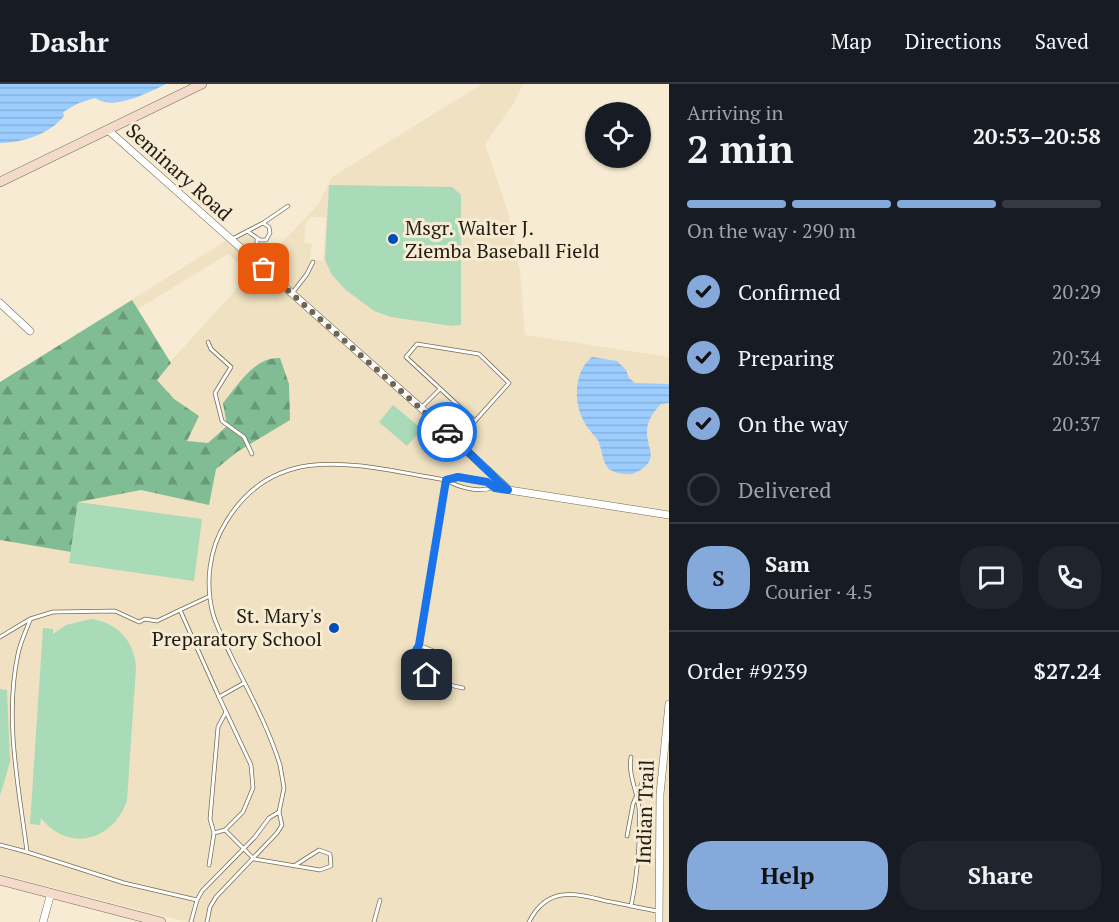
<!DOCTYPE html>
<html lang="en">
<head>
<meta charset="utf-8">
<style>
	body { margin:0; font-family:"PT Serif",serif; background:#20242c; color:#f1f3f6; height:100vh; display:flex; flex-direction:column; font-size:22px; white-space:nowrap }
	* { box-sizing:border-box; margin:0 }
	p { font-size:20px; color:#9ea1a6 }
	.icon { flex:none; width:33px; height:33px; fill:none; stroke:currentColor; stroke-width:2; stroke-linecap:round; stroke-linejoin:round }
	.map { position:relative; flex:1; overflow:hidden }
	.side { display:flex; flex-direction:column; background:#171b24; width:450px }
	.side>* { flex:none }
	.buttons { position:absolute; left:585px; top:18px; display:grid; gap:12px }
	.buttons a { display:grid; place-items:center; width:66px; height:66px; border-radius:50%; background:#171b24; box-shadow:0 2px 4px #0004; font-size:30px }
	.pin { position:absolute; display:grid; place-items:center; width:51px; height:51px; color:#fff; margin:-26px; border-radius:12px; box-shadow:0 3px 9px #0006 }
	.courier { position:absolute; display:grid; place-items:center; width:60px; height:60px; margin:-30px; border:4px solid #1a73e8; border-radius:50%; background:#fff; color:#222; box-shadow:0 2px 8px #0007 }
	.summary em { font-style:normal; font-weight:700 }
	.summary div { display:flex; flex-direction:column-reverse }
	.summary { display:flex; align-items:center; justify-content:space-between; height:102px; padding:0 18px }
	h1 { font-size:39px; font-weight:700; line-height:45px }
	.bar { display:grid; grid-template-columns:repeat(4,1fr); gap:9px 6px; align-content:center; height:72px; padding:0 18px }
	.bar i { height:8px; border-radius:4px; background:#363941 }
	.bar .on { background:#85a9db }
	.bar p { grid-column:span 4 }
	.line { display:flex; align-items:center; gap:15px; padding:0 18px; border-top:2px solid #363941 }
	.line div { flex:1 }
	.round { display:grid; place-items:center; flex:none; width:63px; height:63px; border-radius:24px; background:#20242c }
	ol { padding:0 18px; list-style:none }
	li { display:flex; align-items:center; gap:18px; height:66px }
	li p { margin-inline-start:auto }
	li .icon { padding:6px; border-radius:50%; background:#85a9db; color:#111; stroke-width:4 }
	li:last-child { color:#9ea1a6 }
	li i { width:33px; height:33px; border:3px solid #363941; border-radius:50% }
	.action { display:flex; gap:12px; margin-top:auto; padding:12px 18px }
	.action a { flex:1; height:69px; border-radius:24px; background:#85a9db; color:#111; font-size:24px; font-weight:700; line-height:69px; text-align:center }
	.action a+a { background:#20242c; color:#f1f3f6 }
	header { display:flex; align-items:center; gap:36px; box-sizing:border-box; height:84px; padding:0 30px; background:#171b24; border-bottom:2px solid #363941 }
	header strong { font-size:28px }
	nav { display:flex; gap:33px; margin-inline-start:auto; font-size:21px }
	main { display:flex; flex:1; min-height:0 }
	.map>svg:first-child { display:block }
</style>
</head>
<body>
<header>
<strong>Dashr</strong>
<nav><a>Map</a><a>Directions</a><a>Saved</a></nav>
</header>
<main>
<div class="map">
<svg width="669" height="838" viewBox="0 0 669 838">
	<defs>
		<pattern id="forest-firs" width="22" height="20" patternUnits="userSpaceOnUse" patternTransform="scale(1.5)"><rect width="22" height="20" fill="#80bd94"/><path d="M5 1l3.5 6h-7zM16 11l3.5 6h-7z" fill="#689978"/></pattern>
		<pattern id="water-rules" width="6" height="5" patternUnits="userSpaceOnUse" patternTransform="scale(1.5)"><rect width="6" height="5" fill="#9dcdfe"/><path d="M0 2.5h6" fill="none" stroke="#87b0d9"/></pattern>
	</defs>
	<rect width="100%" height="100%" fill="#f7ecd3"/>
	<!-- built -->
	<path fill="#efe1c1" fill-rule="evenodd" d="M 482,0 L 523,0 L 514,19 L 485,60 L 508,128 L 520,187 L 525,251 L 669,273 L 669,838 L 187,838 L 0,790 L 0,298 L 243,146 L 271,170 L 318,121 L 332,93 ZM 312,133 L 326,134 L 323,177 L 310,176 L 312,160 L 304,159 L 306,138 ZM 228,170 L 250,190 L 170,278 L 138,225 Z"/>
	<!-- forest -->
	<path fill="url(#forest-firs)" d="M 132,216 L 171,279 L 157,296 L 174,315 L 199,332 L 187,357 L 208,359 L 227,342 L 223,319 C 238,301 254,273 280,274 L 289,300 L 290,336 L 237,368 L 216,385 L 209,421 L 141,406 L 78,418 L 71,468 L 0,456 L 0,298 Z"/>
	<!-- park -->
	<g fill="#a9dbb8">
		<path d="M 329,101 L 452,103 L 461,111 L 461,241 L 452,242 L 391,233 L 374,227 L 346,206 L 332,191 L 325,176 Z"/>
		<path d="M 393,321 L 422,345 L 407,362 L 379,338 Z"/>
		<path d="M 78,418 L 202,435 L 194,497 L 69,479 Z"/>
		<path d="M 91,535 C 117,538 135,558 136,584 L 127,716 C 114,757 68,769 41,734 L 40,741 L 30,740 L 43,544 L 53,545 L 53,550 L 66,541 Z"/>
		<path d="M 0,605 L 7,606 L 10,678 L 0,712 Z"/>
	</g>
	<!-- water -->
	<g fill="url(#water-rules)">
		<path d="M 0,0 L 166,0 C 148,9 113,27 95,14 L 79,19 L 63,28 L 64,32 C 50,50 22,59 0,59 Z"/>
		<path d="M 592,273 L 617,277 L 626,286 L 629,294 L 635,299 L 669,300 L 669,319 L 661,320 C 653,328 647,337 647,348 C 647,364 658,374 642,385 C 635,389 633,391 625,390 C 601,388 605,375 599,359 C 597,353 591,349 588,344 C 573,324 572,289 592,273 Z"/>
	</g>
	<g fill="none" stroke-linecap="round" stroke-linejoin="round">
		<!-- service casing -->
		<g stroke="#756c55" stroke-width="4.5">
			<g id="service">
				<path d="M 263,139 L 288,122"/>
				<path d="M 232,155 L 263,139 L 269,143 L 270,149 L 266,156 L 260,156 L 247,147"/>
				<path d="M 250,172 L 257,161 L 257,155"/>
				<path d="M 293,208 L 307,190 L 313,178"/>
				<path d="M 208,258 L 211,265 L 231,283 L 215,309 L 222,337 L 244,353 L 252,370"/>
				<path d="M 417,260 L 479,270 L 509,299 L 475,337 L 406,273 Z"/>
				<path d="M 422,323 L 440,305"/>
				<path d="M 458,355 L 475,337"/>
				<path d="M 446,396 L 419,561 L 415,574 C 424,595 443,600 463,604"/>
				<path d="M 446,396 C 458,393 473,393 486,397 C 493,400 496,404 504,405"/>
				<path d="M 180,526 L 210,512"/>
				<path d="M 0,553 L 30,535 L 53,528 L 115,527 L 139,538 L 145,535 L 157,537 L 180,526 L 219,613"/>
				<path d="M 419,561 L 436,568 L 439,572 L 439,580 L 432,594"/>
				<path d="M 631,673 C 628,692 637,706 639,724 C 641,752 637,794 631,822"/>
				<path d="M 279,728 L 284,704 L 280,681 C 269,645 250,610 233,576 C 226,561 218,546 213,530 C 205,499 209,465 226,438 C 278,352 366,384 446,396 C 460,404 479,409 495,403"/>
				<path d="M 225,746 L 254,775 L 320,786 L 331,782 L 330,770 L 319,766 L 294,782"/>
				<path d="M 214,749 L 210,735 L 218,643 L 226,628"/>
				<path d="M 627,752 L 633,720 L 650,680"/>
				<path d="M 0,761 L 27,768 L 124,799 L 197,816"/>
				<path d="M 27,768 C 19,704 4,635 18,570 C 20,559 26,547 30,536"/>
				<path d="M 209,781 L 214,749 L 225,746 L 243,728 L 253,704 L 251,681 L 219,613 L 244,599"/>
				<path d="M 191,838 L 197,816 L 202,807 L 255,753 L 269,734 L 279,728 L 282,741 L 277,749 L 216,813 L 210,823 L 207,838"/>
				<path d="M 374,838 L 380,816"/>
				<path d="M 529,838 C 547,802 574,809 606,817 C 623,820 640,824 657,827"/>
			</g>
		</g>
		<!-- minor casing -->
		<g stroke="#756c55" stroke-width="8">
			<g id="minor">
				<path d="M 108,46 L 421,324 L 509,406 L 669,431"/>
				<path d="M 0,219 L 30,247"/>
				<path d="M 43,838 L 51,809"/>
				<path d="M 659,838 L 660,710 L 669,620"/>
			</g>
		</g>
		<!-- secondary casing -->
		<g stroke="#756c55" stroke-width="10">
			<g id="secondary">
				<path d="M 0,98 L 202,0"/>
				<path d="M 0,796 L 161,838"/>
			</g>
		</g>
		<!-- service -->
		<use href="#service" stroke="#fff" stroke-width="3"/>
		<!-- minor -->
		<use href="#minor" stroke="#fff" stroke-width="7"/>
		<!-- secondary -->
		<use href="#secondary" stroke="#f4dacb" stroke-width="9"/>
	</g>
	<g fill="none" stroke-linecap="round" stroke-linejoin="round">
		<!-- done -->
		<path stroke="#6c6556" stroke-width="6" stroke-dasharray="0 10.8" d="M 264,185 L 447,348"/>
		<!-- route -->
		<path stroke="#1a73e8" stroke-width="8" d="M 427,591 L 417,580 L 414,570 L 419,561 L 446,396 L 458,393 L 487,398 L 495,404 L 508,406 L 447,348"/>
	</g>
	<!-- markers -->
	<g fill="#004fb9" stroke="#f7ecd3" stroke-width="2">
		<circle cx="393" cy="155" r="6"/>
		<circle cx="334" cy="544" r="6"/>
	</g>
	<g text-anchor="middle" stroke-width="6" stroke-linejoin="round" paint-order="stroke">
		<!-- street labels -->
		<g font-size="20" fill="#211d13" stroke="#f7ecd3">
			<text transform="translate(179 88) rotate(42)" y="7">Seminary Road</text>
			<text transform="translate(645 728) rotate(-88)" y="7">Indian Trail</text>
		</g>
		<!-- poi labels -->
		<g font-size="20" fill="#211d13" stroke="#f7ecd3" text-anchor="start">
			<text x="405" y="151">Msgr. Walter J.<tspan x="405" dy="23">Ziemba Baseball Field</tspan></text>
			<text x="322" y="539" text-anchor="end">St. Mary's<tspan x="322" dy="23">Preparatory School</tspan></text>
		</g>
	</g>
</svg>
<div class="buttons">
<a><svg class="icon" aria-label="locate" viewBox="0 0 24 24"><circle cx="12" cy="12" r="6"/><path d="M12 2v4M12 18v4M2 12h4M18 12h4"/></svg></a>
</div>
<div class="pin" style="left:264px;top:185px;background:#ea580c"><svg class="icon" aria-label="bag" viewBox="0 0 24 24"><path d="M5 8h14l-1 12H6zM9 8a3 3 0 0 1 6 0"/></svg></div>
<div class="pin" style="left:427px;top:591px;background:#1f2937"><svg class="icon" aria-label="home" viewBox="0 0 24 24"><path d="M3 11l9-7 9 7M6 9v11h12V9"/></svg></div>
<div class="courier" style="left:447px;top:348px"><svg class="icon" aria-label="car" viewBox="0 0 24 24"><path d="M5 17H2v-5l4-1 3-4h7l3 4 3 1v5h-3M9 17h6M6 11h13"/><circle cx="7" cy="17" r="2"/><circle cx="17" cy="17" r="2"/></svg></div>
</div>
<section class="side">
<div class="summary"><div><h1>2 min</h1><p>Arriving in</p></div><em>20:53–20:58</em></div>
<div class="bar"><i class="on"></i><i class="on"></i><i class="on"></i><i></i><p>On the way · 290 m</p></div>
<ol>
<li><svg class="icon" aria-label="check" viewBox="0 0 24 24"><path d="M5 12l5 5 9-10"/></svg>Confirmed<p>20:29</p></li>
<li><svg class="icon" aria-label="check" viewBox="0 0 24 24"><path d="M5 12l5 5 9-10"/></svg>Preparing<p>20:34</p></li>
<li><svg class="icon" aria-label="check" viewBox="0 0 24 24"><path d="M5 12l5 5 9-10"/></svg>On the way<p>20:37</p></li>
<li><i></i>Delivered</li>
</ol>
<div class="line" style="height:108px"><b class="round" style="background:#85a9db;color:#111">S</b><div><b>Sam</b><p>Courier · 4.5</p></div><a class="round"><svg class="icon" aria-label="chat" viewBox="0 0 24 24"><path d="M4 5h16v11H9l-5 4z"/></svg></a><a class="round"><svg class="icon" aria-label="phone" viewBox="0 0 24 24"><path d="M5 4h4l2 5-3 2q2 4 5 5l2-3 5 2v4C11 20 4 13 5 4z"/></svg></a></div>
<div class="line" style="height:78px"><div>Order #9239</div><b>$27.24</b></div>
<div class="action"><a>Help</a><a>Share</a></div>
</section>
</main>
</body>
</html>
